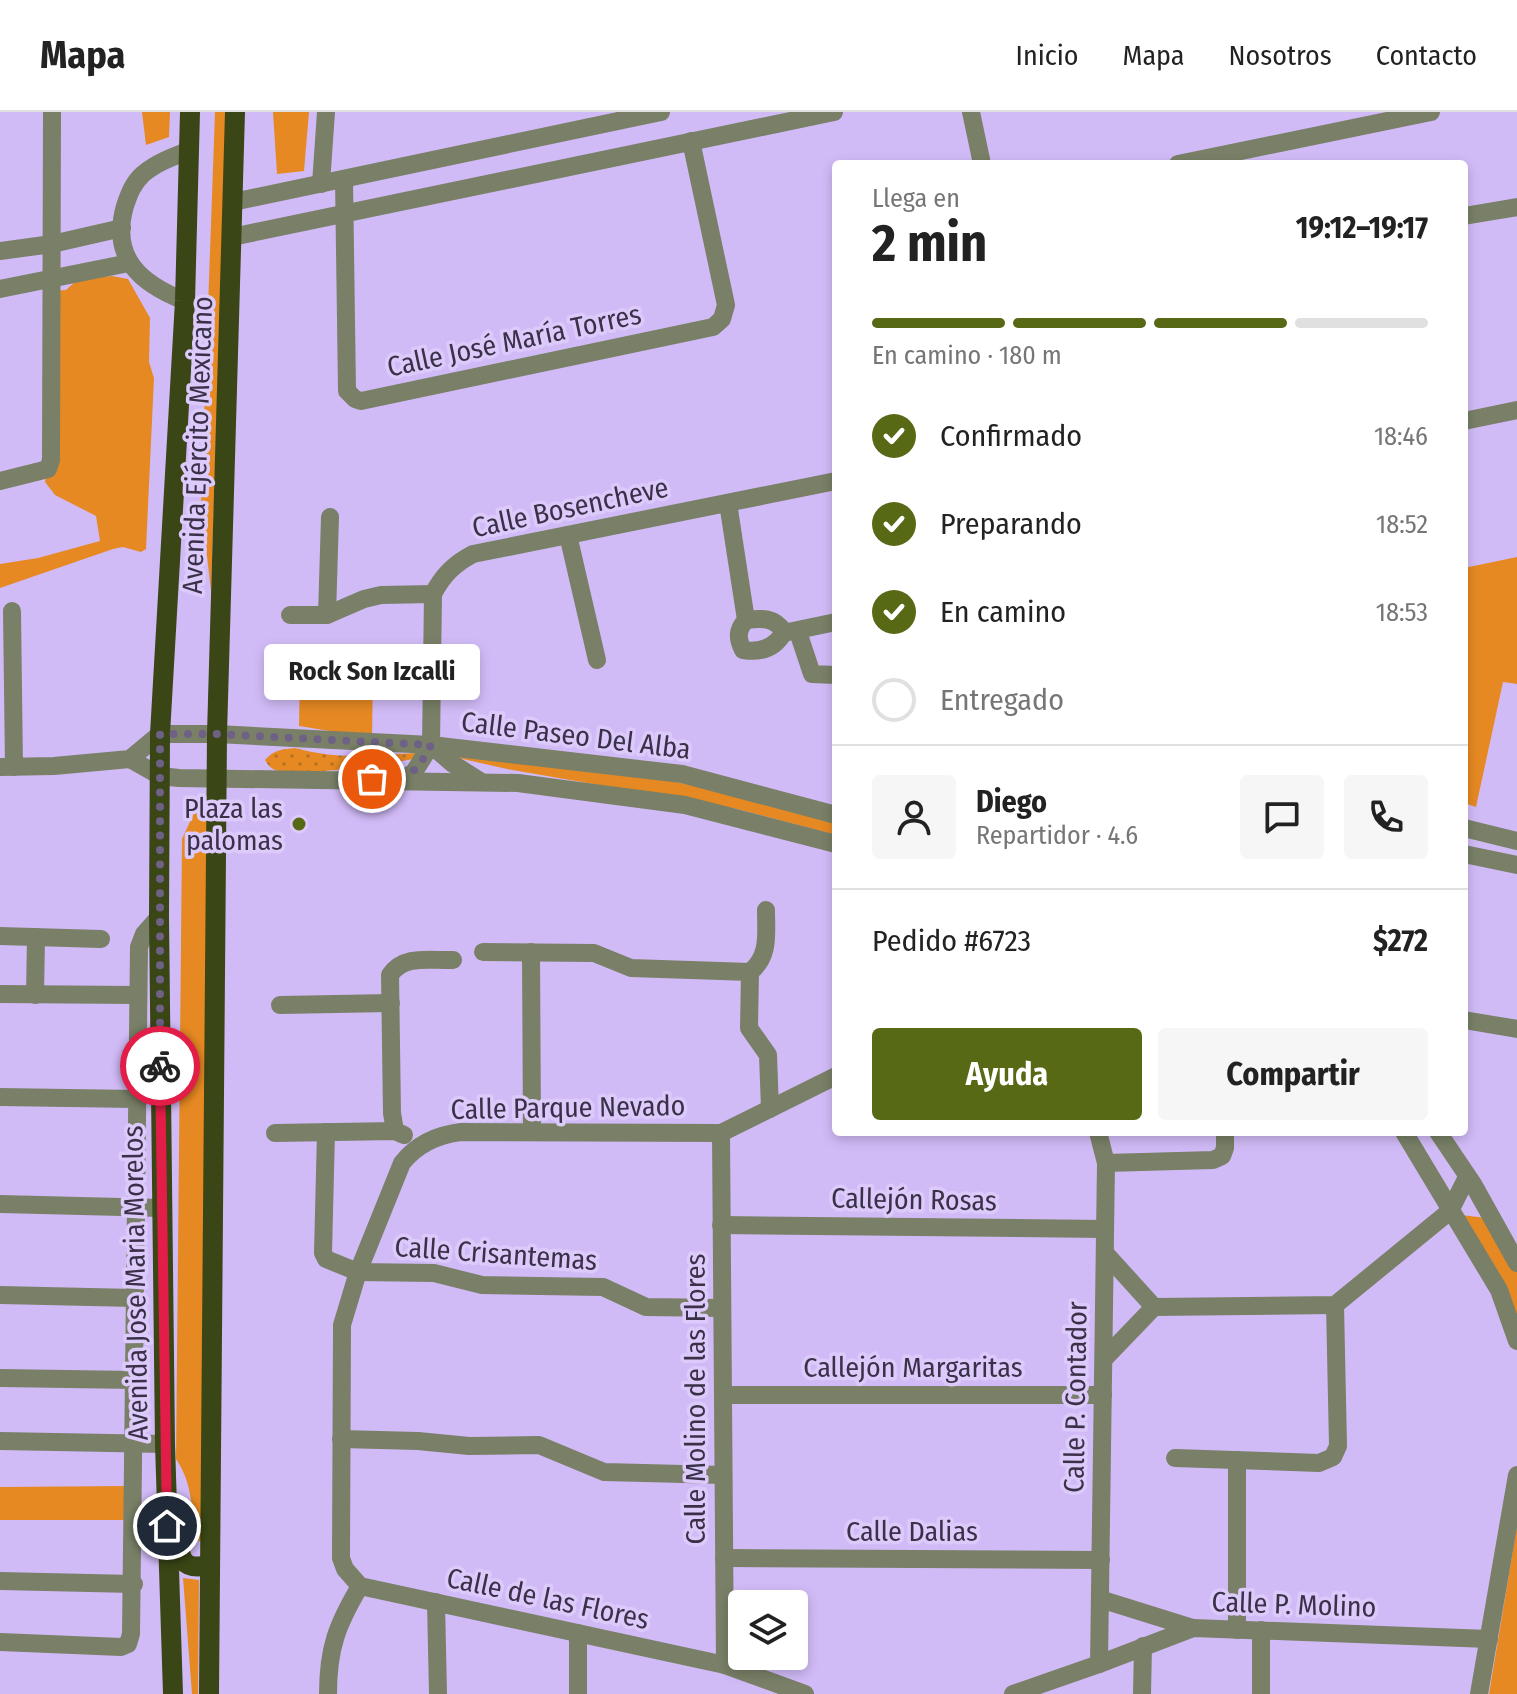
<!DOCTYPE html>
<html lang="es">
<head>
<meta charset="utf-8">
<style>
	body { margin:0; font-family:"Fira Sans Condensed",sans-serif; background:#f6f6f6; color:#222; height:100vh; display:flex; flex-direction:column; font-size:30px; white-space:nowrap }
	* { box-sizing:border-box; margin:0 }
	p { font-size:26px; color:#767676 }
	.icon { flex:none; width:44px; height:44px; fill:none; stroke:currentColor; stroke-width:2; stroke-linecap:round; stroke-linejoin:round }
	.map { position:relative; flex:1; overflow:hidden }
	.side { position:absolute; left:832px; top:48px; width:636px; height:976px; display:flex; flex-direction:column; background:#fff; border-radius:8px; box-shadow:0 4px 12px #0003 }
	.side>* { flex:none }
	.fabs { position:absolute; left:728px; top:1478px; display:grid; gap:16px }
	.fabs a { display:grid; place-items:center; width:80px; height:80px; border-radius:8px; background:#fff; box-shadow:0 4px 12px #0003; font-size:40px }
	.pin { position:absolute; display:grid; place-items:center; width:68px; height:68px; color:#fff; margin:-34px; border:4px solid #fff; border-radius:50%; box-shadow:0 2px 8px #0007 }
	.courier { position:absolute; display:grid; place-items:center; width:80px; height:80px; margin:-40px; border:6px solid #e11d48; border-radius:50%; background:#fff; color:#222; box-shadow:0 2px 10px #0007 }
	.bubble { position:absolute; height:56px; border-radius:8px; background:#fff; box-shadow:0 4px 12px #0003; font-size:26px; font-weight:700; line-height:56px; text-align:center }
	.headline em { font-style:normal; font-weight:700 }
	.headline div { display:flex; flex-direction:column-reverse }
	.headline { display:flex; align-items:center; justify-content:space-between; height:136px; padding:0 40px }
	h1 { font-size:52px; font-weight:700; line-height:60px }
	.bar { display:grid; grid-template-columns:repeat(4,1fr); gap:12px 8px; align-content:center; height:96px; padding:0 40px }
	.bar i { height:10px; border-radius:6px; background:#e0e0e0 }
	.bar .selected { background:#576915 }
	.bar p { grid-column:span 4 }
	.line { display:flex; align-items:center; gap:20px; padding:0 40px; border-top:2px solid #e0e0e0 }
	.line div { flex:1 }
	.round { display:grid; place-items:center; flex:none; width:84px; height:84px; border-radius:8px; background:#f6f6f6 }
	ol { padding:0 40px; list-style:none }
	li { display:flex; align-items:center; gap:24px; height:88px }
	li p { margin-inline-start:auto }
	li .icon { padding:8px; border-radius:50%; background:#576915; color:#fff; stroke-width:4 }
	li:last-child { color:#767676 }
	li i { width:44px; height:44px; border:4px solid #e0e0e0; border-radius:50% }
	.action { display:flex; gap:16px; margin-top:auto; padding:16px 40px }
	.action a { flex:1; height:92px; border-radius:8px; background:#576915; color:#fff; font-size:32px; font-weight:700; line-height:92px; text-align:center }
	.action a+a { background:#f6f6f6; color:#222 }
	header { display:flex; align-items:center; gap:48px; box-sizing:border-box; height:112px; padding:0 40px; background:#fff; border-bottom:2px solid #e0e0e0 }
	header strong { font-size:38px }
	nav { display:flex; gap:44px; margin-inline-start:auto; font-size:28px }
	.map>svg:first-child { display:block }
</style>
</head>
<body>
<header>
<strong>Mapa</strong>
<nav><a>Inicio</a><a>Mapa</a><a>Nosotros</a><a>Contacto</a></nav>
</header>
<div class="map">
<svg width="1517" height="1582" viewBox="0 0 1517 1582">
	<defs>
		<pattern id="grass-dots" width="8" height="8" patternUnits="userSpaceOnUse" patternTransform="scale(2)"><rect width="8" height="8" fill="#e68923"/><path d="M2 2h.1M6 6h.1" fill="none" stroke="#bb7120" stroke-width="1.8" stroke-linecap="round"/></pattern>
	</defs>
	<rect width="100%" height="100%" fill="#d1bbf7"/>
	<!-- grass -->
	<path fill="url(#grass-dots)" d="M 295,636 C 342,649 374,642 421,641 L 418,646 C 394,651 292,667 273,657 C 268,654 268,652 265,648 C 273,638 283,637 295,636 Z"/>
	<!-- green -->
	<g fill="#e68923">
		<path d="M 142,0 L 170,0 L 169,25 L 146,33 Z"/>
		<path d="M 215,0 L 227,0 L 211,479 L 201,391 Z"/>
		<path d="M 273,0 L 309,0 L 304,59 L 277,62 Z"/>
		<path d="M 112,164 L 128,167 L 150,206 L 149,250 L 154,266 L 146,437 L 141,440 L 123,435 L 113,437 L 0,476 L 0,452 L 38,446 L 100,429 L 96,404 L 55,383 L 45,370 L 49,347 L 50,179 L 66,178 L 77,168 Z"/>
		<path d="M 1517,445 L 1517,572 L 1503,570 L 1476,695 L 1464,691 L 1464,456 Z"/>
		<path d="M 300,557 L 373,561 L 372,626 L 299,614 Z"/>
		<path d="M 463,641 L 648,664 L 718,679 L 836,711 L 836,723 L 737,697 L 507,657 L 454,645 Z"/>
		<path d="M 205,689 L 209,702 L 204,1424 L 200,1429 L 194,1428 C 192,1398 193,1372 176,1347 L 182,727 L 199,690 Z"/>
		<path d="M 1461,1103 L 1487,1106 L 1513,1152 L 1517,1160 L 1517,1213 Z"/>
		<path d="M 127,1374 L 127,1408 L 0,1408 L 0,1375 Z"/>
		<path d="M 1517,1414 L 1517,1582 L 1489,1582 Z"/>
		<path d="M 183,1466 L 199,1468 L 198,1582 L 192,1582 Z"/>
	</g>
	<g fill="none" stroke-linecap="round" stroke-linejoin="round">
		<!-- minor -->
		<g stroke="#798067" stroke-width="18">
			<path d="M 971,0 L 982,52"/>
			<path d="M 1178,52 L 1431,0"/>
			<path d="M 344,67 L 347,279 L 355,287 L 361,289 L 713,215 L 722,207 L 726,193 L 691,29"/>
			<path d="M 321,72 L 326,0"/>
			<path d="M 233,90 L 661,0"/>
			<path d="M 1464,104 L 1517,95"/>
			<path d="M 232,125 L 834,0"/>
			<path d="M 0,139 L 52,132 L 122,116"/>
			<path d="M 0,177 L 129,151"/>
			<path d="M 185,189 C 141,172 110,146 125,94 C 129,82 133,71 143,62 C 156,51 172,45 188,39"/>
			<path d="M 1464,309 L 1517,298"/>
			<path d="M 0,369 L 48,357 L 51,348 L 52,0"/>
			<path d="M 728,391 L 746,508 C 737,518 737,526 743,538 C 761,541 775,536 784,520"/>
			<path d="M 568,423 L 597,548"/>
			<path d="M 12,499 L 14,655"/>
			<path d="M 290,503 L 327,503 L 364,487 L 381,483 L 433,482"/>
			<path d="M 327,503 L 330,405"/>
			<path d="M 746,508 C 761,506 775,505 784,520"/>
			<path d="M 788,520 L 836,510"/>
			<path d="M 798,520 L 812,562 L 836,563"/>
			<path d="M 431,633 L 453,652 L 480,669"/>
			<path d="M 130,647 L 160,664 L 179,666 L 518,671 L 685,693 L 836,732"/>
			<path d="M 0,655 L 54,654 L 130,647 L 160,622 L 217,622 L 431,633 L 682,662 L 836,703"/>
			<path d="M 403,667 L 414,660 L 431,633 L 433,482 C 443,463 454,452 473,442 L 836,369"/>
			<path d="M 1464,716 L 1517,729"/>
			<path d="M 1464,742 L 1517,753"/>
			<path d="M 766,798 C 766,822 770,844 750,860 L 749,916 L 768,943 L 770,997"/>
			<path d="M 0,824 L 101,827"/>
			<path d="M 483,840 L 594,841 L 631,856 L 750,860"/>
			<path d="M 531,840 L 532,1020"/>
			<path d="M 0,882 L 137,883"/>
			<path d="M 35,883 L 36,825"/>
			<path d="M 280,893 L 391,891"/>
			<path d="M 1464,908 L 1517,917"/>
			<path d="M 0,985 L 136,987"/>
			<path d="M 395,1019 L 392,1001 L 390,863 C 404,842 431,849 453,848"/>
			<path d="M 326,1020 L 323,1141 L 326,1147 L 358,1160 L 434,1161 L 482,1173 L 603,1175 L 646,1195 L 722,1196"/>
			<path d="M 1098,1020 L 1106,1051 L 1099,1552"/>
			<path d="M 1404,1020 L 1499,1178 L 1517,1229"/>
			<path d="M 1438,1020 L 1473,1072 L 1517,1151"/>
			<path d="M 275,1021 L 395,1019 L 404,1023"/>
			<path d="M 721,1021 L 725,1553"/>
			<path d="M 1106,1051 L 1213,1048 L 1222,1044 L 1225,1036 L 1225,1020"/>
			<path d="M 0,1092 L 162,1096"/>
			<path d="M 721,1113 L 1105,1117"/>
			<path d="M 1105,1141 L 1154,1195"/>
			<path d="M 0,1183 L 135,1186"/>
			<path d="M 1104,1247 L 1154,1195 L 1335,1193 L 1450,1099 L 1467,1065"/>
			<path d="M 0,1266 L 135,1268"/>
			<path d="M 723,1283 L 1103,1283"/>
			<path d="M 341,1327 L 418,1329 L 469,1334 L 539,1333 L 604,1360 L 723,1363"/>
			<path d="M 0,1329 L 165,1332"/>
			<path d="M 1175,1346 L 1319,1351 L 1333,1345 L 1338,1334 L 1335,1193"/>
			<path d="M 1237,1348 L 1237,1518"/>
			<path d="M 724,1446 L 1101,1448"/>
			<path d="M 0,1469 L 134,1472"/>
			<path d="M 1100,1487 L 1193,1516"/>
			<path d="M 436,1490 L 438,1582"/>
			<path d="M 1261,1518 L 1261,1582"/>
			<path d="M 0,1530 L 121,1535 L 128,1532 L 131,1522 L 139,835 L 144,822 L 159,805"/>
			<path d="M 328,1582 C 328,1536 337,1513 360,1474"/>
			<path d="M 578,1582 L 578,1521"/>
			<path d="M 805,1582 L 725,1553 L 360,1474 L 345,1457 L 341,1446 L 342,1213 L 358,1160 L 402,1051 C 417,1032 436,1023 461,1020 L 721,1021 L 836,964"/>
			<path d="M 1013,1582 L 1099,1552 L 1193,1516 L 1489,1527"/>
			<path d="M 1142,1582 L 1143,1534"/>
			<path d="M 1479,1582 L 1517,1363"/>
		</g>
		<!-- major -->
		<g stroke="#3a4615" stroke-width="20">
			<path d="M 178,1423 C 180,1447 181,1459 210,1453"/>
			<path d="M 173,1582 L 165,1332 L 159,805 L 160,622 L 185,189 L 190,0"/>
			<path d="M 209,1582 L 217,622 L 235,0"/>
		</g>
	</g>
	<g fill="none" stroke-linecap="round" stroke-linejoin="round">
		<!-- done -->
		<path stroke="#6f6186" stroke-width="8" stroke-dasharray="0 14.4" d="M 160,954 L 160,622 L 217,622 L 431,633 C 414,665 408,667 372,667"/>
		<!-- route -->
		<path stroke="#e11d48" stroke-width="10" d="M 160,954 L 167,1414"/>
	</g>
	<!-- markers -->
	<circle fill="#576915" stroke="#dccafb" stroke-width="3" cx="299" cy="712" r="8"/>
	<g text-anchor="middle" stroke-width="7" stroke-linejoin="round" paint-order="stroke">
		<!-- street labels -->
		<g font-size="28" fill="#3a3149" stroke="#dccafb">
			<text transform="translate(514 228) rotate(-12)" y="10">Calle José María Torres</text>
			<text transform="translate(197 333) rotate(-88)" y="10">Avenida Ejército Mexicano</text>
			<text transform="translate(570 395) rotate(-12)" y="10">Calle Bosencheve</text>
			<text transform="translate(576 623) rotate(7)" y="10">Calle Paseo Del Alba</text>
			<text transform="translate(568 995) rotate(-1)" y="10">Calle Parque Nevado</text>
			<text transform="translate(914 1087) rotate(1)" y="10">Callejón Rosas</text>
			<text transform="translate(496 1141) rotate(4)" y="10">Calle Crisantemas</text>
			<text transform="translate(135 1171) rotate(-91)" y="10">Avenida Jose Maria Morelos</text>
			<text x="913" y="1265">Callejón Margaritas</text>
			<text transform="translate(1075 1285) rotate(-89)" y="10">Calle P. Contador</text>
			<text transform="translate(695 1287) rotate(-90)" y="10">Calle Molino de las Flores</text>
			<text x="912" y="1429">Calle Dalias</text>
			<text transform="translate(548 1486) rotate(12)" y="10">Calle de las Flores</text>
			<text transform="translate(1294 1492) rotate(2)" y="10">Calle P. Molino</text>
		</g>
		<!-- poi labels -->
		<g font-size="28" fill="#3a3149" stroke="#dccafb" text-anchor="end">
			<text x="283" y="706">Plaza las<tspan x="283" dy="32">palomas</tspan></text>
		</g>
	</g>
</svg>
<div class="fabs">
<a><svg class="icon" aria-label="layers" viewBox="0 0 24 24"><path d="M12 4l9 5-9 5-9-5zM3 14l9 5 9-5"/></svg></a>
</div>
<div class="pin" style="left:372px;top:667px;background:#ea580c"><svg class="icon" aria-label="bag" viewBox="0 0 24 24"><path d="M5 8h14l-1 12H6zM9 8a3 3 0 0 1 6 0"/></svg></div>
<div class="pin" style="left:167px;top:1414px;background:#1f2937"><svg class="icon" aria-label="home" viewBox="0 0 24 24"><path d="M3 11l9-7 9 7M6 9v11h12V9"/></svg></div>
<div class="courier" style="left:160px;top:954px"><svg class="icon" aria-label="bike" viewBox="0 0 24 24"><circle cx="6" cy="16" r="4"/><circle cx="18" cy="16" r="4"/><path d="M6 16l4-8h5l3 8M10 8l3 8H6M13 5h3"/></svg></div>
<div class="bubble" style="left:264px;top:532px;width:216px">Rock Son Izcalli</div>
<section class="side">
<div class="headline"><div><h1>2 min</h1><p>Llega en</p></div><em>19:12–19:17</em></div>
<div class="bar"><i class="selected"></i><i class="selected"></i><i class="selected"></i><i></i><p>En camino · 180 m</p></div>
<ol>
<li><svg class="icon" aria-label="check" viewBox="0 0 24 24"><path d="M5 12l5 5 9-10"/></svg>Confirmado<p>18:46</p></li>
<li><svg class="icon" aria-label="check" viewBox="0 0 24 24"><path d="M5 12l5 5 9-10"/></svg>Preparando<p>18:52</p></li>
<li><svg class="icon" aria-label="check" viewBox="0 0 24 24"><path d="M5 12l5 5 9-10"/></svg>En camino<p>18:53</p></li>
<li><i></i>Entregado</li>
</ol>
<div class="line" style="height:144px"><a class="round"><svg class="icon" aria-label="person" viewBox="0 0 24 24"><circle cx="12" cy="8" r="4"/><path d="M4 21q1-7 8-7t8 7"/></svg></a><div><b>Diego</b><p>Repartidor · 4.6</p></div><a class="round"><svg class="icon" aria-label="chat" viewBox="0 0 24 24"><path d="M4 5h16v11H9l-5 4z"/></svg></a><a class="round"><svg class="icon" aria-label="phone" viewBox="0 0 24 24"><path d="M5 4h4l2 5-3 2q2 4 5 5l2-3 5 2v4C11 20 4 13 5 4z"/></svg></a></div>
<div class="line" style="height:104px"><div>Pedido #6723</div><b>$272</b></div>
<div class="action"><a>Ayuda</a><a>Compartir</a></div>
</section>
</div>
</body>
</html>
